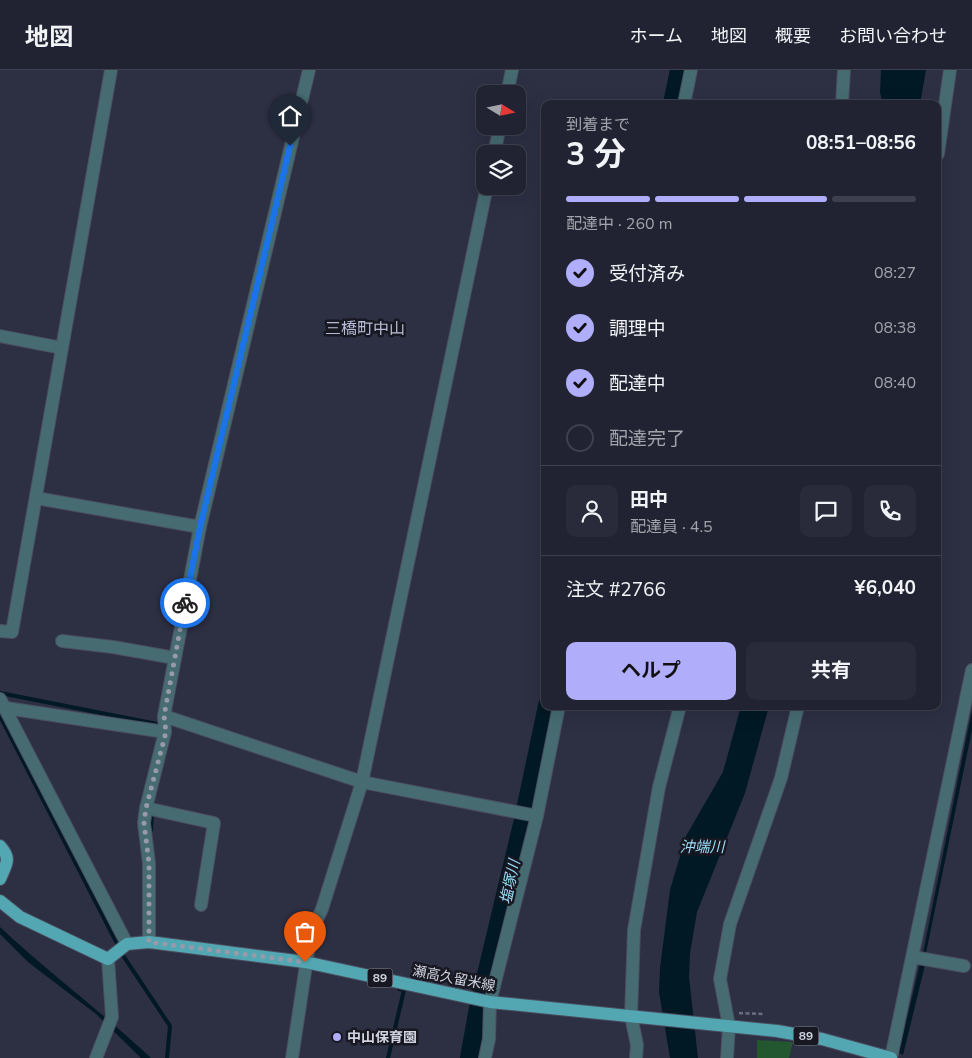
<!DOCTYPE html>
<html lang="ja">
<head>
<meta charset="utf-8">
<style>
	body { margin:0; font-family:"Nunito Sans","Noto Sans JP",sans-serif; background:#2a2b3a; color:#f1f3f6; height:100vh; display:flex; flex-direction:column; font-size:19px; white-space:nowrap }
	* { box-sizing:border-box; margin:0 }
	p { font-size:16px; color:#a2a4ac }
	.icon { flex:none; width:28px; height:28px; fill:none; stroke:currentColor; stroke-width:2; stroke-linecap:round; stroke-linejoin:round }
	.map { position:relative; flex:1; overflow:hidden }
	.drawer { position:absolute; left:541px; top:30px; width:400px; height:610px; display:flex; flex-direction:column; background:#222332; border-radius:10px; box-shadow:0 5px 20px #0002,0 0 0 1px #3f404d }
	.drawer>* { flex:none }
	.needle { width:32px; rotate:100deg }
	.tools { position:absolute; left:476px; top:15px; display:grid; gap:10px }
	.tools a { display:grid; place-items:center; width:50px; height:50px; border-radius:10px; background:#222332; box-shadow:0 5px 20px #0002,0 0 0 1px #3f404d; font-size:25px }
	.pin { position:absolute; display:grid; place-items:center; width:42px; height:42px; color:#fff; margin:-51px -21px; border-radius:50% 50% 50% 0; rotate:-45deg; box-shadow:0 0 5px #0007 }
	.pin .icon { rotate:45deg }
	.courier { position:absolute; display:grid; place-items:center; width:50px; height:50px; margin:-25px; border:4px solid #1a73e8; border-radius:50%; background:#fff; color:#222; box-shadow:0 1px 6px #0007 }
	.overview em { font-style:normal; font-weight:700 }
	.overview div { display:flex; flex-direction:column-reverse }
	.overview { display:flex; align-items:center; justify-content:space-between; height:85px; padding:0 25px }
	h1 { font-size:32px; font-weight:700; line-height:38px }
	.bar { display:grid; grid-template-columns:repeat(4,1fr); gap:8px 5px; align-content:center; height:60px; padding:0 25px }
	.bar i { height:6px; border-radius:4px; background:#3f404d }
	.bar .current { background:#b0aefa }
	.bar p { grid-column:span 4 }
	.line { display:flex; align-items:center; gap:12px; padding:0 25px; border-top:1px solid #3f404d }
	.line div { flex:1 }
	.round { display:grid; place-items:center; flex:none; width:52px; height:52px; border-radius:10px; background:#2a2b3a }
	ol { padding:0 25px; list-style:none }
	li { display:flex; align-items:center; gap:15px; height:55px }
	li p { margin-inline-start:auto }
	li .icon { padding:5px; border-radius:50%; background:#b0aefa; color:#111; stroke-width:4 }
	li:last-child { color:#a2a4ac }
	li i { width:28px; height:28px; border:2px solid #3f404d; border-radius:50% }
	.action { display:flex; gap:10px; margin-top:auto; padding:10px 25px }
	.action a { flex:1; height:58px; border-radius:10px; background:#b0aefa; color:#111; font-size:20px; font-weight:700; line-height:58px; text-align:center }
	.action a+a { background:#2a2b3a; color:#f1f3f6 }
	header { display:flex; align-items:center; gap:30px; box-sizing:border-box; height:70px; padding:0 25px; background:#222332; border-bottom:1px solid #3f404d }
	header strong { font-size:24px }
	nav { display:flex; gap:28px; margin-inline-start:auto; font-size:18px }
	.map>svg:first-child { display:block }
</style>
</head>
<body>
<header>
<strong>地図</strong>
<nav><a>ホーム</a><a>地図</a><a>概要</a><a>お問い合わせ</a></nav>
</header>
<div class="map">
<svg width="972" height="988" viewBox="0 0 972 988">
	<rect width="100%" height="100%" fill="#2d2f43"/>
	<!-- green -->
	<path fill="#22572f" d="M 757,970 L 793,972 L 789,988 L 757,988 Z"/>
	<!-- water -->
	<g fill="#001924">
		<path d="M 881,0 L 926,0 L 920,34 L 883,34 L 880,23 Z"/>
		<path d="M 741,636 L 769,636 L 745,723 L 697,842 L 690,883 L 689,907 L 698,988 L 670,988 L 659,922 L 660,898 L 670,820 L 686,766 L 723,702 Z"/>
		<path d="M 972,640 L 972,660 L 926,883 L 923,883 Z"/>
		<path d="M 0,857 C 49,903 102,942 151,988 L 141,988 L 96,944 L 28,892 L 0,864 Z"/>
		<path d="M 920,893 L 925,895 L 903,985 L 899,983 Z"/>
	</g>
	<g fill="none" stroke-linecap="round" stroke-linejoin="round">
		<!-- stream -->
		<g stroke="#001924" stroke-width="4">
			<path d="M 0,623 L 162,655"/>
			<path d="M 0,646 L 124,887 L 170,956 L 167,988"/>
			<path d="M 151,760 L 152,742"/>
			<path d="M 388,988 L 404,920 L 399,919"/>
		</g>
		<!-- river -->
		<g stroke="#001924" stroke-width="22">
			<path d="M 674,34 L 681,0"/>
			<path d="M 471,988 L 480,938 L 525,750 L 549,636"/>
		</g>
		<!-- minor casing -->
		<g stroke="#4b4d5f" stroke-width="14">
			<g id="minor">
				<path d="M 507,24 L 512,0"/>
				<path d="M 684,34 L 691,0"/>
				<path d="M 842,34 L 844,0"/>
				<path d="M 494,84 L 500,56"/>
				<path d="M 938,84 L 950,0"/>
				<path d="M 0,266 L 62,278"/>
				<path d="M 36,428 L 200,457"/>
				<path d="M 0,561 L 12,562 L 111,0"/>
				<path d="M 62,571 L 113,577 L 175,588"/>
				<path d="M 0,629 L 127,874"/>
				<path d="M 6,638 L 165,662"/>
				<path d="M 164,646 L 362,712 L 537,746 L 559,636"/>
				<path d="M 146,738 L 214,753 L 201,835"/>
				<path d="M 149,872 L 149,793 L 144,753 L 146,738 L 165,662 L 164,646 L 200,457 L 309,0"/>
				<path d="M 913,887 L 964,896"/>
				<path d="M 96,988 L 112,947 L 108,889"/>
				<path d="M 292,988 L 311,862 L 322,839 L 362,712 L 487,116"/>
				<path d="M 485,988 L 489,969 L 490,932 L 537,746"/>
				<path d="M 636,988 L 637,975 L 631,946 L 634,860 L 659,717 L 680,636"/>
				<path d="M 727,988 L 729,956 L 720,909 L 730,854 L 781,708 L 798,636"/>
				<path d="M 891,988 L 972,600"/>
			</g>
		</g>
		<!-- major casing -->
		<g stroke="#4b4d5f" stroke-width="14">
			<g id="major">
				<path d="M 0,776 C 12,789 6,794 0,809"/>
				<path d="M 0,831 L 20,847 L 108,889 L 127,874 L 149,872 L 305,892 L 490,932 L 777,961 L 822,969 L 891,988"/>
			</g>
		</g>
		<!-- path -->
		<path stroke="#6b6d7f" stroke-width="2.5" stroke-dasharray="4 2.5" stroke-linecap="butt" d="M 739,943 L 765,944"/>
		<!-- minor -->
		<use href="#minor" stroke="#466c72" stroke-width="12"/>
		<!-- major -->
		<use href="#major" stroke="#52a7b3" stroke-width="12"/>
	</g>
	<g fill="none" stroke-linecap="round" stroke-linejoin="round">
		<!-- done -->
		<path stroke="#989aa9" stroke-width="5" stroke-dasharray="0 9" d="M 185,533 L 164,646 L 166,662 L 146,738 L 144,753 L 149,793 L 149,872 L 305,892"/>
		<!-- route -->
		<path stroke="#1a73e8" stroke-width="6" d="M 185,533 L 200,457 L 290,76"/>
	</g>
	<!-- markers -->
	<circle fill="#b0aefa" stroke="#171821" stroke-width="2" cx="337" cy="967" r="5"/>
	<g text-anchor="middle" stroke-width="5" stroke-linejoin="round" paint-order="stroke">
		<!-- shield labels -->
		<g fill="#171821" stroke="#999ba7" stroke-width="1">
			<rect x="367.5" y="898.5" width="25" height="19" rx="4"/>
			<rect x="793.5" y="956.5" width="25" height="19" rx="4"/>
		</g>
		<g font-size="12" font-weight="bold" fill="#d1d3e0">
			<text x="380" y="912">89</text>
			<text x="806" y="970">89</text>
		</g>
		<!-- street labels -->
		<g font-size="14" fill="#d1d3e0" stroke="#171821">
			<text transform="translate(454 908) rotate(11)" y="5">瀬高久留米線</text>
		</g>
		<!-- poi labels -->
		<g font-size="14" font-weight="bold" fill="#d1d3e0" stroke="#171821" text-anchor="start">
			<text x="347" y="972">中山保育園</text>
		</g>
		<!-- water labels -->
		<g font-size="15" font-style="italic" fill="#9adcf8" stroke="#171821">
			<text x="702" y="782">沖端川</text>
			<text transform="translate(510 812) rotate(-78)" y="5">塩塚川</text>
		</g>
		<!-- quarter labels -->
		<g font-size="16" fill="#b9bcd6" stroke="#171821">
			<text x="365" y="264">三橋町中山</text>
		</g>
	</g>
</svg>
<div class="tools">
<a><svg class="needle" viewBox="-14 -14 28 28"><path d="M0-13l5 13h-10z" fill="#e53935"/><path d="M0 13l5-13h-10z" fill="#a2a4ac"/></svg></a>
<a><svg class="icon" aria-label="layers" viewBox="0 0 24 24"><path d="M12 4l9 5-9 5-9-5zM3 14l9 5 9-5"/></svg></a>
</div>
<div class="pin" style="left:305px;top:892px;background:#ea580c"><svg class="icon" aria-label="bag" viewBox="0 0 24 24"><path d="M5 8h14l-1 12H6zM9 8a3 3 0 0 1 6 0"/></svg></div>
<div class="pin" style="left:290px;top:76px;background:#1f2937"><svg class="icon" aria-label="home" viewBox="0 0 24 24"><path d="M3 11l9-7 9 7M6 9v11h12V9"/></svg></div>
<div class="courier" style="left:185px;top:533px"><svg class="icon" aria-label="bike" viewBox="0 0 24 24"><circle cx="6" cy="16" r="4"/><circle cx="18" cy="16" r="4"/><path d="M6 16l4-8h5l3 8M10 8l3 8H6M13 5h3"/></svg></div>
<section class="drawer">
<div class="overview"><div><h1>3 分</h1><p>到着まで</p></div><em>08:51–08:56</em></div>
<div class="bar"><i class="current"></i><i class="current"></i><i class="current"></i><i></i><p>配達中 · 260 m</p></div>
<ol>
<li><svg class="icon" aria-label="check" viewBox="0 0 24 24"><path d="M5 12l5 5 9-10"/></svg>受付済み<p>08:27</p></li>
<li><svg class="icon" aria-label="check" viewBox="0 0 24 24"><path d="M5 12l5 5 9-10"/></svg>調理中<p>08:38</p></li>
<li><svg class="icon" aria-label="check" viewBox="0 0 24 24"><path d="M5 12l5 5 9-10"/></svg>配達中<p>08:40</p></li>
<li><i></i>配達完了</li>
</ol>
<div class="line" style="height:90px"><a class="round"><svg class="icon" aria-label="person" viewBox="0 0 24 24"><circle cx="12" cy="8" r="4"/><path d="M4 21q1-7 8-7t8 7"/></svg></a><div><b>田中</b><p>配達員 · 4.5</p></div><a class="round"><svg class="icon" aria-label="chat" viewBox="0 0 24 24"><path d="M4 5h16v11H9l-5 4z"/></svg></a><a class="round"><svg class="icon" aria-label="phone" viewBox="0 0 24 24"><path d="M5 4h4l2 5-3 2q2 4 5 5l2-3 5 2v4C11 20 4 13 5 4z"/></svg></a></div>
<div class="line" style="height:65px"><div>注文 #2766</div><b>¥6,040</b></div>
<div class="action"><a>ヘルプ</a><a>共有</a></div>
</section>
</div>
</body>
</html>
